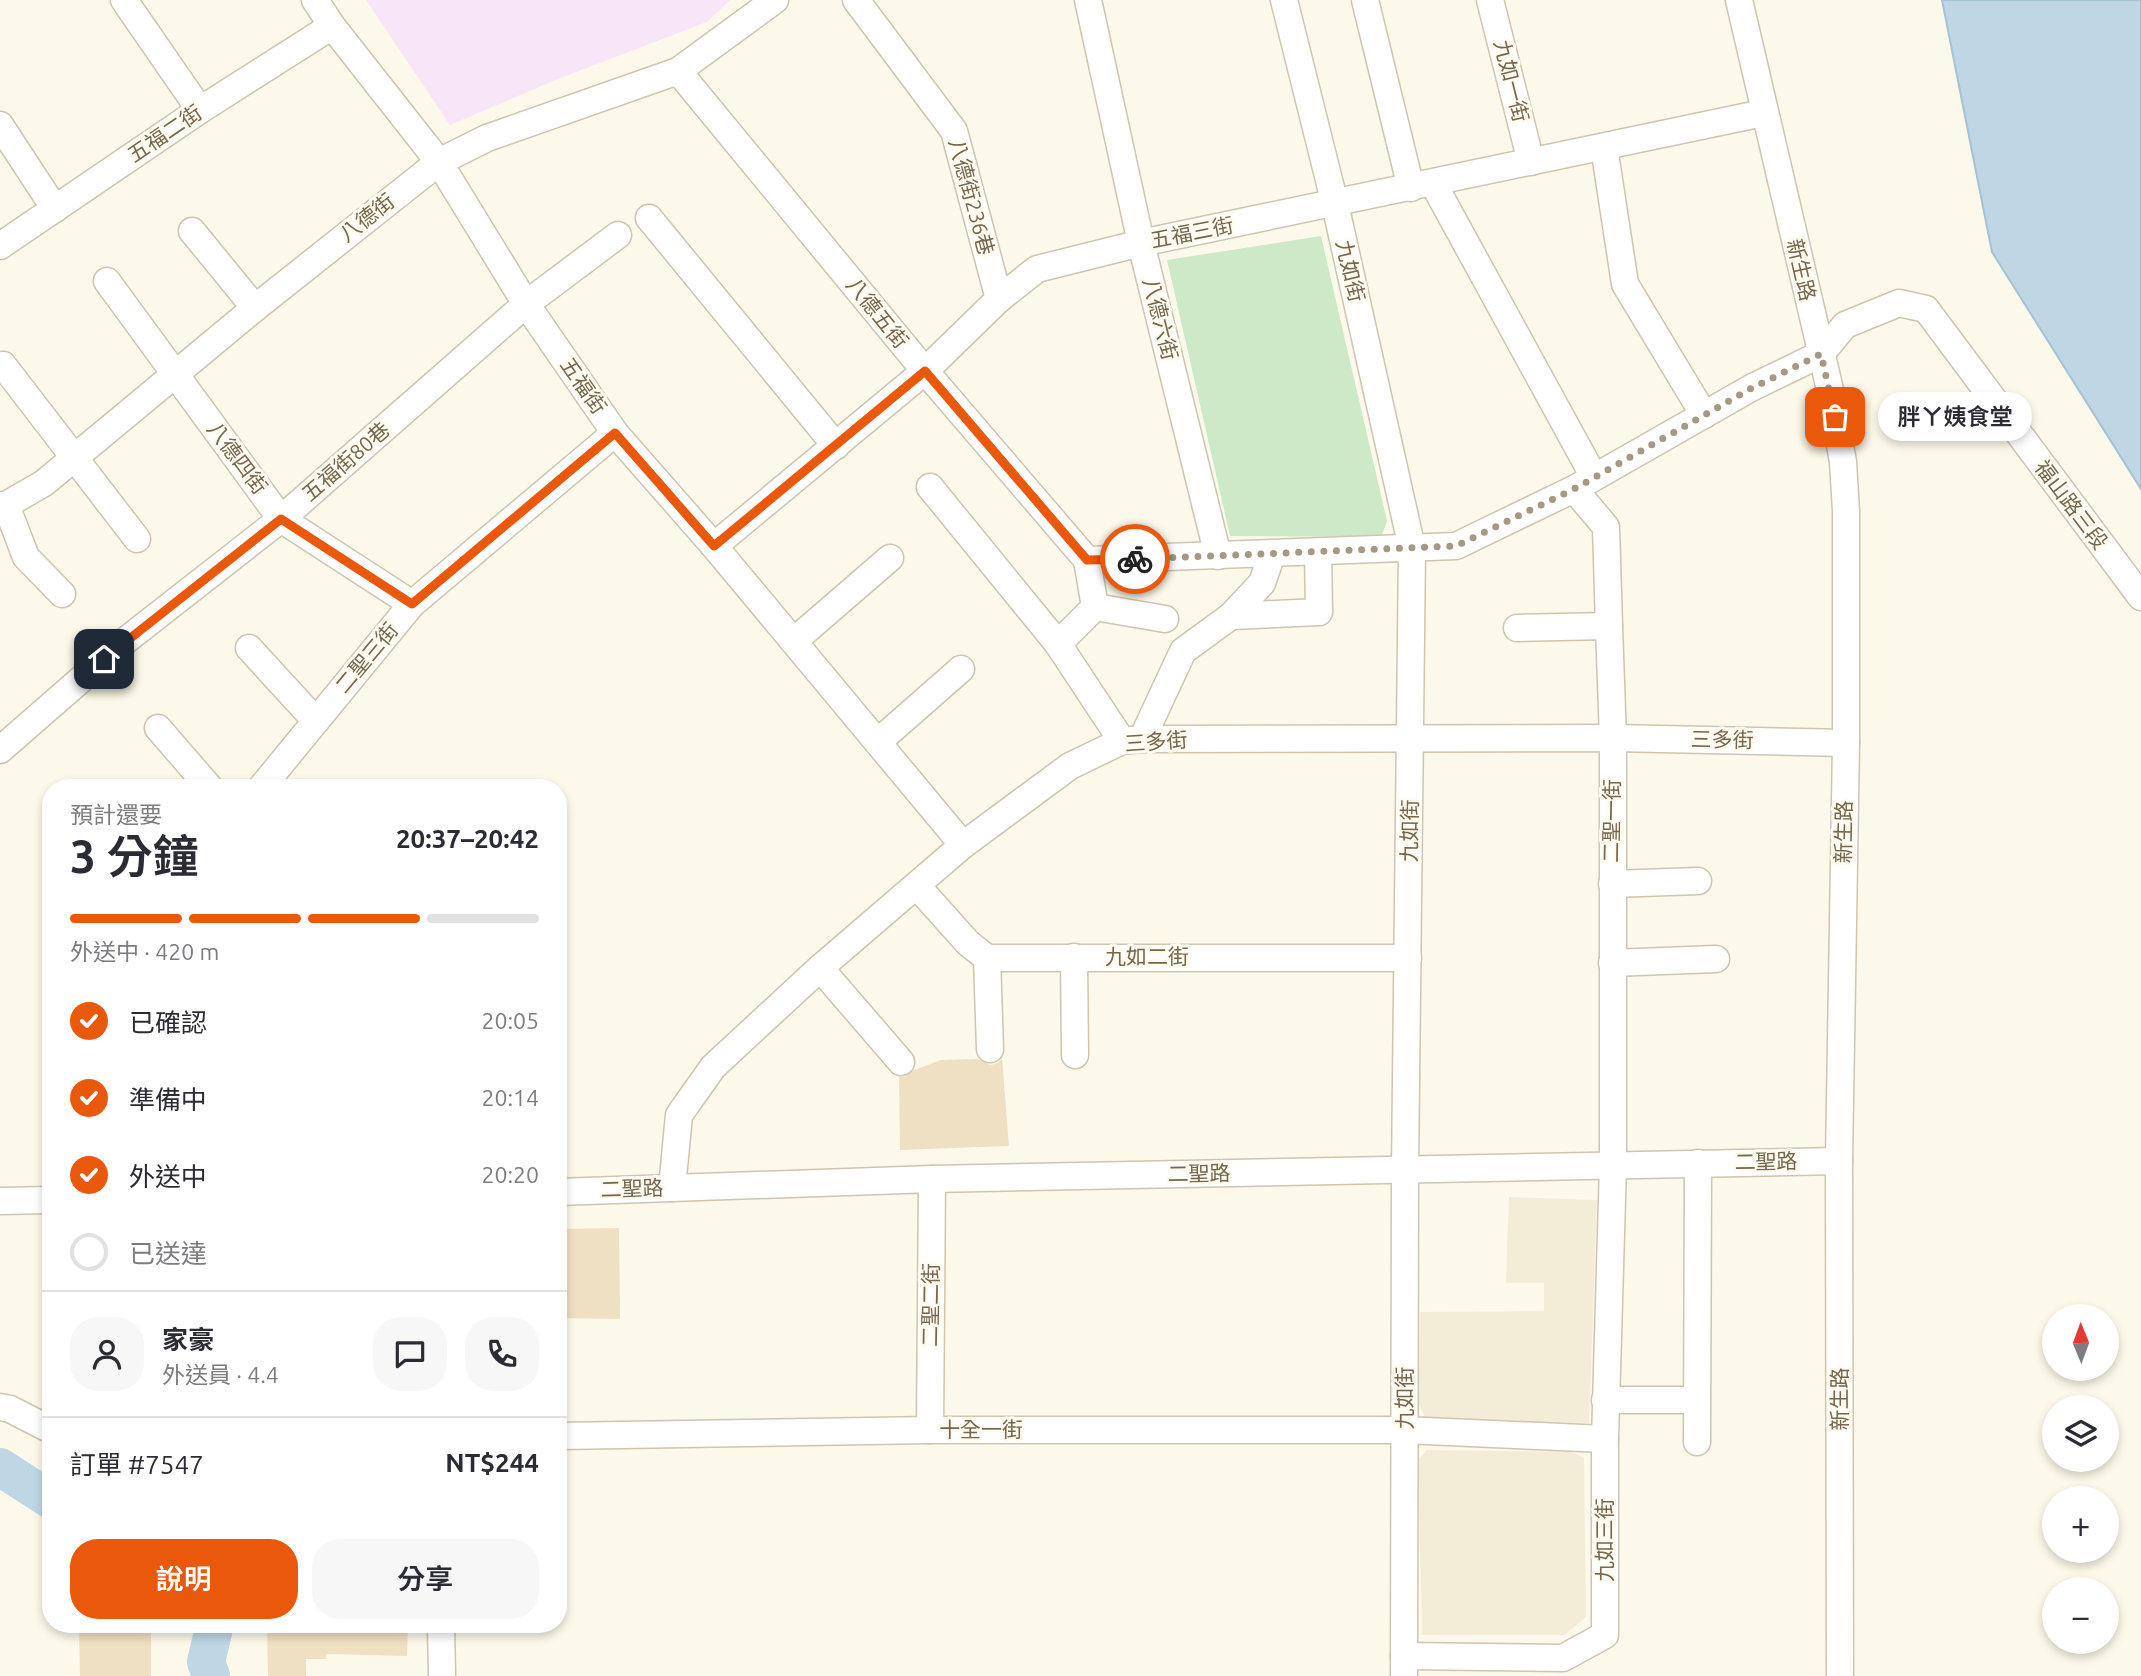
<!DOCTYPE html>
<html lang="zh-TW">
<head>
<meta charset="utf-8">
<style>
	body { margin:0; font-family:Ubuntu,"Noto Sans TC",sans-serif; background:#f7f7f7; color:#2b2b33; height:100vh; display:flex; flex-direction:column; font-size:26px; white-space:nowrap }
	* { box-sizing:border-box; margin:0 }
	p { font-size:23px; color:#7c7c81 }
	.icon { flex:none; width:38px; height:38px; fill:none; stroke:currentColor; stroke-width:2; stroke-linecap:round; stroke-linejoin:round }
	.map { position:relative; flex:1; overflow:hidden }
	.sheet { position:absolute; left:42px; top:779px; width:525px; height:854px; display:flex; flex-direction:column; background:#fff; border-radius:28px; box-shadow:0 4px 10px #0003 }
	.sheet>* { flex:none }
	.needle { width:46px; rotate:359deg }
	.tools { position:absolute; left:2042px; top:1304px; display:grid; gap:14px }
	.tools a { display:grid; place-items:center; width:77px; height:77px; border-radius:50%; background:#fff; box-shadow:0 4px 10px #0003; font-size:35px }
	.pin { position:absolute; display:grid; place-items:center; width:60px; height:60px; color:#fff; margin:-30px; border-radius:14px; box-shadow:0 4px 10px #0006 }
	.courier { position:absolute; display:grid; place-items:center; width:70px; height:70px; margin:-35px; border:5px solid #ea580c; border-radius:50%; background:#fff; color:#222; box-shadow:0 2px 9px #0007 }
	.bubble { position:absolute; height:49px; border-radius:24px; background:#fff; box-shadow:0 4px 10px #0003; font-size:23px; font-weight:600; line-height:49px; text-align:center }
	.head em { font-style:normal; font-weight:600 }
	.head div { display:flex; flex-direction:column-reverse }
	.head { display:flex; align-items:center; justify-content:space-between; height:119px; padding:0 28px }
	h1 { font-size:46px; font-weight:600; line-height:52px }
	.bar { display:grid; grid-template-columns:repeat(4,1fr); gap:10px 7px; align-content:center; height:84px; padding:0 28px }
	.bar i { height:9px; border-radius:5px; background:#e1e1e2 }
	.bar .on { background:#ea580c }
	.bar p { grid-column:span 4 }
	.line { display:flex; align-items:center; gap:18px; padding:0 28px; border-top:2px solid #e1e1e2 }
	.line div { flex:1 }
	.round { display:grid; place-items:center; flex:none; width:74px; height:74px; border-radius:28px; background:#f7f7f7 }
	ol { padding:0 28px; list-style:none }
	li { display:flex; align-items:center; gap:21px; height:77px }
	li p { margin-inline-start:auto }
	li .icon { padding:7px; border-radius:50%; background:#ea580c; color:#fff; stroke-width:4 }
	li:last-child { color:#7c7c81 }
	li i { width:38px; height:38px; border:4px solid #e1e1e2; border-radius:50% }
	.action { display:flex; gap:14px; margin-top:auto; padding:14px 28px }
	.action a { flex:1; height:80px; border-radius:28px; background:#ea580c; color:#fff; font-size:28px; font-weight:600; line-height:80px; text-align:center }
	.action a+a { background:#f7f7f7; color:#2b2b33 }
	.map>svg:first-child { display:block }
</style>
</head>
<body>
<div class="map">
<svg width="2141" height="1676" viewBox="0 0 2141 1676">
	<rect width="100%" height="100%" fill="#fcf9ea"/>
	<!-- residential -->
	<g fill="#f3edd8">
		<path d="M 1509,1197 L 1597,1200 L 1589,1423 L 1426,1420 L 1419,1404 L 1420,1312 L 1544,1311 L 1544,1283 L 1506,1283 Z"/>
		<path d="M 1427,1450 L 1572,1452 L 1584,1458 L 1586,1617 L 1564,1635 L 1422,1635 L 1418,1460 Z"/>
	</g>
	<!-- education -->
	<path fill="#f6e6f8" d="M 366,0 L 730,0 L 707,22 L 558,79 L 450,125 Z"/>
	<!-- green -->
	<path fill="#cde9c8" d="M 1321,236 L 1387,521 L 1381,537 L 1230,536 L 1167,260 Z"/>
	<!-- water -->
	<path fill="#bfd6e5" stroke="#a5c2d6" stroke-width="2" d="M 1942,0 L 2141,0 L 2141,489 L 1992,252 Z"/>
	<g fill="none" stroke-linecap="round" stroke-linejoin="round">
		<!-- river -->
		<g stroke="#bfd6e5" stroke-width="38">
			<path d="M 0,1467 L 51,1500"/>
			<path d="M 211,1676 L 206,1662 L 215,1624"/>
		</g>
	</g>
	<!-- building -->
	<g fill="#f0e0c3">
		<path d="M 1002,1058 L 1009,1146 L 900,1150 L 899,1077 L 905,1077 L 914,1070 L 941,1060 L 978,1059 L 990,1065 L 998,1063 Z"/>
		<path d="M 619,1228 L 620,1319 L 558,1318 L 558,1229 Z"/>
		<path d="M 79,1624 L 151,1624 L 151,1676 L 80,1676 Z"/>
		<path d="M 267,1624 L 370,1626 L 371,1624 L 408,1624 L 407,1656 L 326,1654 L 326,1659 L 306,1659 L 306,1676 L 268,1676 Z"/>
	</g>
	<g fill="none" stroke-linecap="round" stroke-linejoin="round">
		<!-- minor casing -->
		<g stroke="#cec5b0" stroke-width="29">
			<g id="minor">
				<path d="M 124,0 L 200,110"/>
				<path d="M 315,0 L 332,26 L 439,162 L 526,304 L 615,433 L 714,546 L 963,845"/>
				<path d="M 856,0 L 954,131 L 999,299"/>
				<path d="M 1088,0 L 1141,243 L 1218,556"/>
				<path d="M 1284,0 L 1335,204 L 1412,548 L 1405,1170 L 1404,1676"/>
				<path d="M 1365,0 L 1411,188"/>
				<path d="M 1490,0 L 1531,162"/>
				<path d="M 1739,0 L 1831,394 L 1843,462 L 1846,511 L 1846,743 L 1839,1161 L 1840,1676"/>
				<path d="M 678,71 L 925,371 L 1087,560 L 1456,546 L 1574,489 L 1751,388 L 1821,354 L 1845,325 L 1899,303 L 1926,309 L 2141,597"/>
				<path d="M 0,125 L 55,209"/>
				<path d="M 1604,147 L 1625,284 L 1704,415"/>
				<path d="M 1433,183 L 1594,477"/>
				<path d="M 649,218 L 836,446"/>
				<path d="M 192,231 L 255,308"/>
				<path d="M 0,246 L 200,110 L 332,26"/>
				<path d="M 107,281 L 281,519 L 412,604"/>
				<path d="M 3,365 L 137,539"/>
				<path d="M 930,487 L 1058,644 L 1122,741"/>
				<path d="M 1574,489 L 1606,527 L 1609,626 L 1613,738 L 1613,1165 L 1605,1439"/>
				<path d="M 0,505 L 6,505 L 44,483 L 255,308 L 439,162 L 487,138 L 678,71 L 775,0"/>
				<path d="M 6,505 L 26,557 L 62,594"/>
				<path d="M 714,546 L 925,371 L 999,299 L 1037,269 L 1141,243 L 1763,113"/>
				<path d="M 1095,607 L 1165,619"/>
				<path d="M 1231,616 L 1319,612 L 1318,552"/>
				<path d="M 1517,628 L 1609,626"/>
				<path d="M 794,641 L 890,558"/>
				<path d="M 1058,644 L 1095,607 L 1087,560"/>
				<path d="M 249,648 L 315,720"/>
				<path d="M 158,728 L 210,788"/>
				<path d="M 1142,739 L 1183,651 L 1231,616 L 1262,583 L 1272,554"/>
				<path d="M 879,741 L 961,669"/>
				<path d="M 0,750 L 125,641 L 281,519 L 526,304 L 618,235"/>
				<path d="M 261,788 L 412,604 L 615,433"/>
				<path d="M 1612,884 L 1698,881"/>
				<path d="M 917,886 L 968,943 L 987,958 L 1408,958"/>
				<path d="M 1074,957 L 1075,1055"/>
				<path d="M 987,958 L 990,1049"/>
				<path d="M 1612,963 L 1716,959"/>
				<path d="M 820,968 L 901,1062"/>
				<path d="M 672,1188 L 679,1115 L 713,1067 L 820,968 L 963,845 L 1070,766 L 1122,741 L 1142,739 L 1613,738 L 1846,743"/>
				<path d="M 558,1192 L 932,1179 L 1839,1161"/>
				<path d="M 0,1201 L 51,1200"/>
				<path d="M 1605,1400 L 1696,1400"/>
				<path d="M 0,1407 L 10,1409 L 51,1430"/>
				<path d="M 930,1430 L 932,1179"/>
				<path d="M 558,1436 L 930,1430 L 1404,1430 L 1605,1439 L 1605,1635 L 1563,1658 L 1404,1656"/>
				<path d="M 1697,1442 L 1698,1163"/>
				<path d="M 441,1624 L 442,1676"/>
			</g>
		</g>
		<!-- minor -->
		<use href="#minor" stroke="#fff" stroke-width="26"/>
	</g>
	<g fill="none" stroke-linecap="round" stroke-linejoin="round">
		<!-- done -->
		<path stroke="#a59985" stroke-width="7" stroke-dasharray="0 12.6" d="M 1135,559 L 1456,546 L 1574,489 L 1752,388 L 1821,354 L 1835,417"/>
		<!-- route -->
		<path stroke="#ea580c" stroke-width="9" d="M 104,659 L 281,519 L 412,604 L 615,433 L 714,546 L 925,371 L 1087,560 L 1135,559"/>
	</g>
	<g text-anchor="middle" stroke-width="6" stroke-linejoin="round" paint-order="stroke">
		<!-- street labels -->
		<g font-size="21" fill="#76664e" stroke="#fefcf0">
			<text transform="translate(1511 81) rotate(76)" y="7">九如一街</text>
			<text transform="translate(165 134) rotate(-34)" y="7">五福二街</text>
			<text transform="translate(971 197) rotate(75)" y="7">八德街236巷</text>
			<text transform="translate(367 218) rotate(-38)" y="7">八德街</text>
			<text transform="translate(1192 233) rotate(-11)" y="7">五福三街</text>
			<text transform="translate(1801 270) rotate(77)" y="7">新生路</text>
			<text transform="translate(1350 271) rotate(77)" y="7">九如街</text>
			<text transform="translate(877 313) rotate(51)" y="7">八德五街</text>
			<text transform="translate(1160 319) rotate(76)" y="7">八德六街</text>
			<text transform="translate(583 386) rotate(55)" y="7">五福街</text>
			<text transform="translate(237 458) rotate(53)" y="7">八德四街</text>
			<text transform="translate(346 462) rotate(-41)" y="7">五福街80巷</text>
			<text transform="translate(2071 505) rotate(53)" y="7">福山路三段</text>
			<text transform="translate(367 658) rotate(-50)" y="7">二聖三街</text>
			<text transform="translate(1722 740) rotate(1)" y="7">三多街</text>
			<text transform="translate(1156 742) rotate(-4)" y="7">三多街</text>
			<text transform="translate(1612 821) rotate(-89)" y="7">二聖一街</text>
			<text transform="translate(1410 831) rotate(-89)" y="7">九如街</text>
			<text transform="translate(1844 832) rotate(-89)" y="7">新生路</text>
			<text x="1147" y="964">九如二街</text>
			<text transform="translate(1766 1162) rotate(-1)" y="7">二聖路</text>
			<text transform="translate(1199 1174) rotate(-1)" y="7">二聖路</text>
			<text transform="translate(632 1189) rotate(-2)" y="7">二聖路</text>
			<text transform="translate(931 1305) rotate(-89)" y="7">二聖二街</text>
			<text transform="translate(1405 1398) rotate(-90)" y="7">九如街</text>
			<text transform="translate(1840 1399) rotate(-90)" y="7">新生路</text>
			<text x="981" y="1437">十全一街</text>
			<text transform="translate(1605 1540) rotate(-90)" y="7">九如三街</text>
		</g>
	</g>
</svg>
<div class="tools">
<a><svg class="needle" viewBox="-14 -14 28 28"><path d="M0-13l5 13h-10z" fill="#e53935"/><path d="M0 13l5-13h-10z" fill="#7c7c81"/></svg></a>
<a><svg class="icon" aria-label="layers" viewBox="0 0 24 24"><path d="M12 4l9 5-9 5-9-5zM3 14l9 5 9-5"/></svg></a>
<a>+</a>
<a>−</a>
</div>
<div class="pin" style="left:1835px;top:417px;background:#ea580c"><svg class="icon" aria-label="bag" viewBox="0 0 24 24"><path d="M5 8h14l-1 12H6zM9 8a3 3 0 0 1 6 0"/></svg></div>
<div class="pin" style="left:104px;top:659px;background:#1f2937"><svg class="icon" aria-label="home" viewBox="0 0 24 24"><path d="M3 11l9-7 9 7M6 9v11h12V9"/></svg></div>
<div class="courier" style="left:1135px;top:559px"><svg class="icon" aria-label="bike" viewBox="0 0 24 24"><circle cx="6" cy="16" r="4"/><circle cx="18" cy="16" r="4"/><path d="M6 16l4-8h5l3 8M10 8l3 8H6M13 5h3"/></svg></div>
<div class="bubble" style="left:1878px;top:392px;width:154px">胖ㄚ姨食堂</div>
<section class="sheet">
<div class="head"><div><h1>3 分鐘</h1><p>預計還要</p></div><em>20:37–20:42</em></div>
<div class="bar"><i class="on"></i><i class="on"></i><i class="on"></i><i></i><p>外送中 · 420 m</p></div>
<ol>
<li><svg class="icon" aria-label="check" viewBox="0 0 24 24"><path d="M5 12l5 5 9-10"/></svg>已確認<p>20:05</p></li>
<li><svg class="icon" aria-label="check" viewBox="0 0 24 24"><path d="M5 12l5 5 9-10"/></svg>準備中<p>20:14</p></li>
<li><svg class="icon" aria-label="check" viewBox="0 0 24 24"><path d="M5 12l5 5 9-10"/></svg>外送中<p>20:20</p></li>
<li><i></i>已送達</li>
</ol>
<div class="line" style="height:126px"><a class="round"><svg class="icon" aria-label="person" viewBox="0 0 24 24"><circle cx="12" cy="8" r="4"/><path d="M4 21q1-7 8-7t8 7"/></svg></a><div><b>家豪</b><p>外送員 · 4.4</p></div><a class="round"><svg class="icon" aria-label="chat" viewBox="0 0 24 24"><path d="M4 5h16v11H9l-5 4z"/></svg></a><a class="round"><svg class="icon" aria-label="phone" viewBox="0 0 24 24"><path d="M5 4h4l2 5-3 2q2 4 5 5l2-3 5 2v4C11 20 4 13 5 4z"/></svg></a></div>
<div class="line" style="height:91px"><div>訂單 #7547</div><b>NT$244</b></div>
<div class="action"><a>說明</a><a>分享</a></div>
</section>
</div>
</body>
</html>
